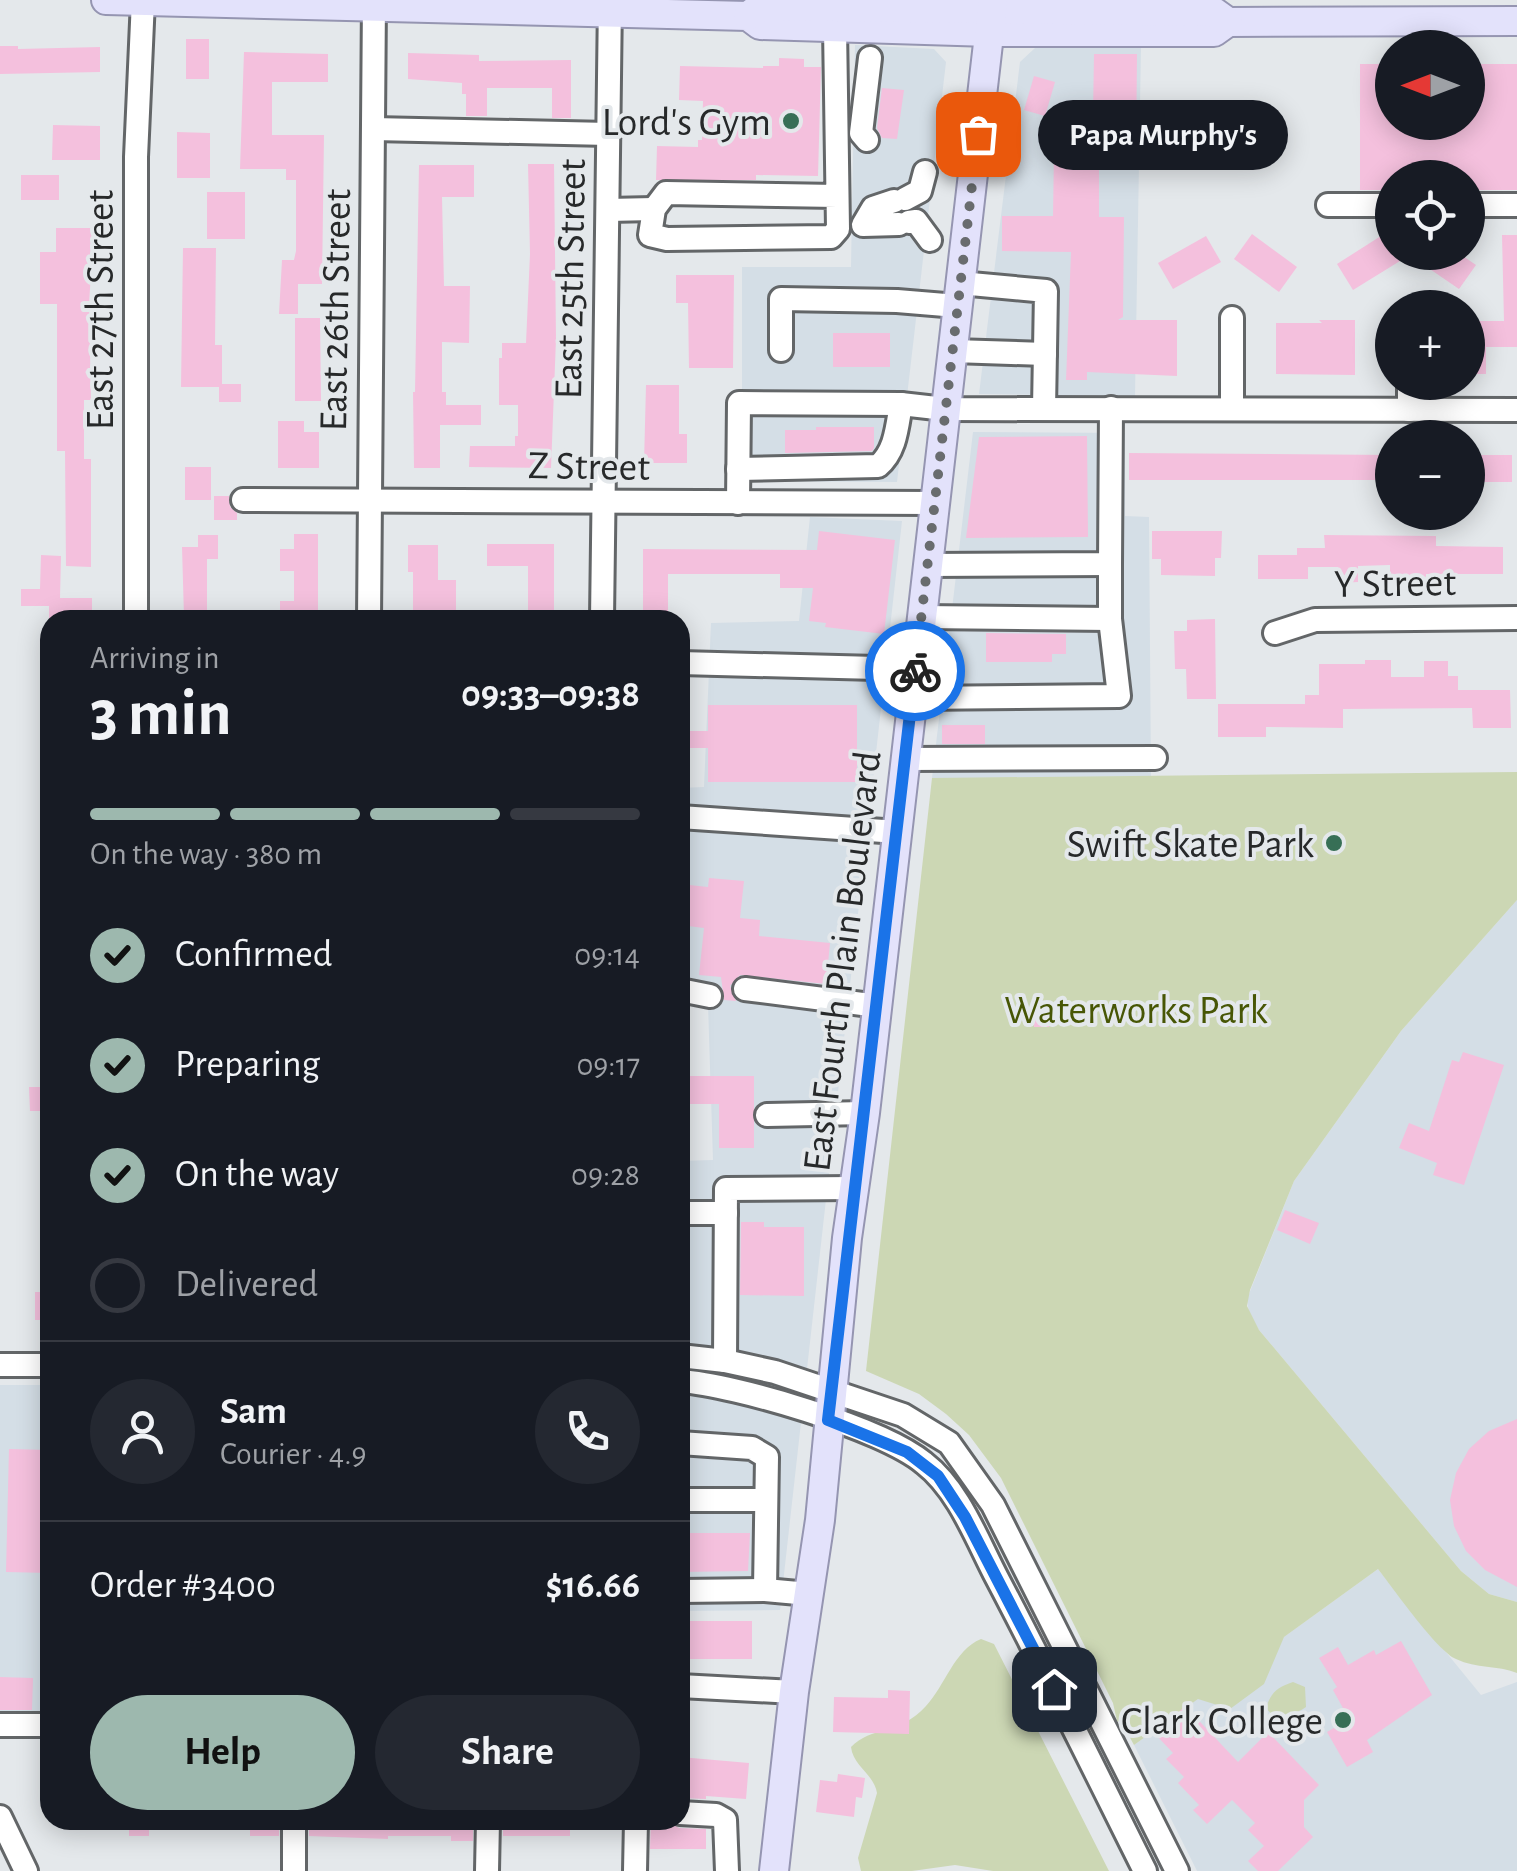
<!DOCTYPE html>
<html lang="en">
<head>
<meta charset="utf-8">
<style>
	body { margin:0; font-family:"Alegreya Sans",sans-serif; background:#242831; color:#f1f3f6; height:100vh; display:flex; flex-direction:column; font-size:38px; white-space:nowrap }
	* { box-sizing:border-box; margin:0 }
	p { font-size:32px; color:#9ea1a6 }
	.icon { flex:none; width:55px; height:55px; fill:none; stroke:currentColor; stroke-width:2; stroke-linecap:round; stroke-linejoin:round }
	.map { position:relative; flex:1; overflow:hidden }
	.details { position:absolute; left:40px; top:610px; width:650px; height:1220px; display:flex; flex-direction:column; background:#171b24; border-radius:30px; box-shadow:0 5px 25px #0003 }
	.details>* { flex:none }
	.needle { width:65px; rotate:270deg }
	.buttons { position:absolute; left:1375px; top:30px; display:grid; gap:20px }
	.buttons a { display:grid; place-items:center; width:110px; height:110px; border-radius:50%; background:#171b24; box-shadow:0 5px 25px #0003; font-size:50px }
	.pin { position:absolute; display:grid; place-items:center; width:85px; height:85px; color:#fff; margin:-42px; border-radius:20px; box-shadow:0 5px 15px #0006 }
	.courier { position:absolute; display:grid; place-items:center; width:100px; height:100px; margin:-50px; border:8px solid #1a73e8; border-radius:50%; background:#fff; color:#222; box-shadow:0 2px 12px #0007 }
	.bubble { position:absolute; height:70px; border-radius:35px; background:#171b24; box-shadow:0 5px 25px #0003; font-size:32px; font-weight:700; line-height:70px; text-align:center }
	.summary em { font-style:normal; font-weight:700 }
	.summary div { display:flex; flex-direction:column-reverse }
	.summary { display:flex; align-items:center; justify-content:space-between; height:170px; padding:0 50px }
	h1 { font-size:65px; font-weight:700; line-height:75px }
	.bar { display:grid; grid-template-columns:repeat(4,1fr); gap:15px 10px; align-content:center; height:120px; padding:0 50px }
	.bar i { height:12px; border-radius:8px; background:#363941 }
	.bar .selected { background:#9db8ae }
	.bar p { grid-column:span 4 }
	.line { display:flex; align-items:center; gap:25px; padding:0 50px; border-top:2px solid #363941 }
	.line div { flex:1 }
	.round { display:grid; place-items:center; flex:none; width:105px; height:105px; border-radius:52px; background:#242831 }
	ol { padding:0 50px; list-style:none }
	li { display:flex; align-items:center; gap:30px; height:110px }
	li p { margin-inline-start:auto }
	li .icon { padding:10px; border-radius:50%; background:#9db8ae; color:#111; stroke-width:4 }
	li:last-child { color:#9ea1a6 }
	li i { width:55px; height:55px; border:5px solid #363941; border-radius:50% }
	.cta { display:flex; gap:20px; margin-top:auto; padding:20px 50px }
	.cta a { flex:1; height:115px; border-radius:60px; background:#9db8ae; color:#111; font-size:40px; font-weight:700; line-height:115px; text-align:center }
	.cta a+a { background:#242831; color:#f1f3f6 }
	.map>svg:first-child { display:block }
</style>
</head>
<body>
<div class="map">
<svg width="1517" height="1871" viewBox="0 0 1517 1871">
	<rect width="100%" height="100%" fill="#e4e8eb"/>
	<!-- built -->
	<g fill="#d4dee6">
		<path d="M 855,45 L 934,49 L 946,62 L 897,482 L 742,481 L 742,267 L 851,267 Z"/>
		<path d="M 1141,47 L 1135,396 L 979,394 L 1020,62 L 1035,48 Z"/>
		<path d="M 973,432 L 1125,433 L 1125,516 L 1149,517 L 1151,778 L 932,778 Z"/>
		<path d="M 810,517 L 902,521 L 780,1610 L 680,1611 L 680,1161 L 713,1160 L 708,1005 L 680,1003 L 680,788 L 704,787 L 711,623 L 799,621 Z"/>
		<path d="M 1517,900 L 1517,1602 L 1489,1594 L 1461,1571 L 1259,1330 L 1249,1314 L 1247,1299 L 1294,1181 L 1401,1031 Z"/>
		<rect x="0" y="1385" width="50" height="333"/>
		<path d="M 1378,1569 L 1481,1695 L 1517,1682 L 1517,1871 L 1197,1871 L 1134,1745 Z"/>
	</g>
	<!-- green -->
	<g fill="#ccd7b4">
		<path d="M 1517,772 L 1517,900 L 1401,1031 L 1294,1181 L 1250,1290 L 1247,1306 L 1259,1330 L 1461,1571 L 1489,1594 L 1517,1602 L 1517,1673 C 1497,1665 1477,1669 1456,1659 C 1437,1651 1393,1588 1378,1569 L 1284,1637 L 1264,1684 L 1230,1709 L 1198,1699 L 1134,1745 L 1122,1723 L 1117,1721 L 1113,1703 L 1001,1478 L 969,1435 L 946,1414 L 919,1394 L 866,1371 L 932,778 Z"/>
		<path d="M 981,1639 L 994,1644 L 1109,1871 L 993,1871 L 955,1865 L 912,1871 L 861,1871 L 858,1858 L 877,1793 C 874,1774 853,1766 851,1747 C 871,1726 900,1735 926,1706 C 945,1686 954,1650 981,1639 Z"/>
		<path d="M 1293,1682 L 1305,1687 L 1306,1707 C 1296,1715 1286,1712 1275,1718 L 1266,1708 C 1271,1692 1278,1687 1293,1682 Z"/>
	</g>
	<!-- building -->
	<g fill="#f4c0dd">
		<rect x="186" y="39" width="23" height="40"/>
		<path d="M 0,46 L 18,46 L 18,49 L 100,47 L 100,72 L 0,74 Z"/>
		<path d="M 244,52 L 328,54 L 328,82 L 272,82 L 272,135 L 324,135 L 322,284 L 298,284 L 298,314 L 279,314 L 282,260 L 294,260 L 296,251 L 296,180 L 286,180 L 286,169 L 240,169 Z"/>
		<path d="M 408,53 L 479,55 L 479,61 L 571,60 L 571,118 L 552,118 L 552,88 L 487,88 L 487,116 L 466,116 L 466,94 L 462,94 L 462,83 L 408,79 Z"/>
		<path d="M 1094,54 L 1137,54 L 1136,157 L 1099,156 L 1099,217 L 1124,217 L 1123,317 L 1118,320 L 1177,320 L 1177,376 L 1087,372 L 1087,380 L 1066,380 L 1071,252 L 1002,251 L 1002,216 L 1053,216 L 1054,152 L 1076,152 L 1077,130 L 1086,130 L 1086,113 L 1093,113 Z"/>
		<path d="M 779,58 L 804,59 L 804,67 L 821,67 L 818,176 L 756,175 L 756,180 L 656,180 L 657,146 L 698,147 L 698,140 L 702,140 L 703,101 L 679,100 L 680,66 L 763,68 L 763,66 L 779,66 Z"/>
		<path d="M 1360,64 L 1392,64 L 1392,122 L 1468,122 L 1468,64 L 1517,64 L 1517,190 L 1468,190 L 1468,178 L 1392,178 L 1392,190 L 1360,190 Z"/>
		<path d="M 1034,76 L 1055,82 L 1045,116 L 1024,110 Z"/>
		<path d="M 882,88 L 904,90 L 897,139 L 882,138 L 877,128 Z"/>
		<path d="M 53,125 L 100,126 L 100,160 L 52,160 Z"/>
		<path d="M 177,132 L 210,133 L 210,178 L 177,178 Z"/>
		<path d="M 528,164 L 554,164 L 556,339 L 551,468 L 469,467 L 470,446 L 515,446 L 515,436 L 518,436 L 518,405 L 499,405 L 499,358 L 502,358 L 502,343 L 526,343 L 530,254 Z"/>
		<path d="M 419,165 L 474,165 L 474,197 L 442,197 L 444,286 L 470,286 L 469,343 L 442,342 L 442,392 L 446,392 L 446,405 L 481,405 L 481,425 L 440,425 L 440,468 L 414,468 L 413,392 L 415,392 Z"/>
		<rect x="21" y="175" width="38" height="25"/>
		<rect x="207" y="192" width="38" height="47"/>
		<path d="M 56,228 L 94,228 L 89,304 L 91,400 L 84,400 L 84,459 L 91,459 L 91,567 L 66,566 L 65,451 L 57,451 L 57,304 L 40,304 L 40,252 L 56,252 Z"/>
		<path d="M 1252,234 L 1297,267 L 1279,292 L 1234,259 Z"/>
		<path d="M 1384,234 L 1400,261 L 1353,290 L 1337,264 Z"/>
		<path d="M 1502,235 L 1517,235 L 1517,347 L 1486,347 L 1486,374 L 1468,374 L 1468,321 L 1504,321 Z"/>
		<path d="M 1206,236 L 1221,262 L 1173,289 L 1158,263 Z"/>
		<path d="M 183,248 L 216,248 L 215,345 L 222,345 L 222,384 L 241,384 L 241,402 L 219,402 L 219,387 L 181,387 Z"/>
		<path d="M 1405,252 L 1457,252 L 1476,265 L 1459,289 Z"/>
		<path d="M 676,275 L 734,275 L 733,368 L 689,368 L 688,303 L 676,303 Z"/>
		<path d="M 295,318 L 320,318 L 321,401 L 295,401 Z"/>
		<path d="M 1319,320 L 1355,320 L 1355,375 L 1276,374 L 1276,323 L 1322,323 Z"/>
		<rect x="833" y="333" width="57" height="34"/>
		<path d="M 646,385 L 679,385 L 679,434 L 687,434 L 687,463 L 644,463 Z"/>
		<path d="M 278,421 L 304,421 L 304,432 L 319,432 L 319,468 L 278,468 Z"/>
		<path d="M 816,427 L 874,427 L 874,448 L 872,451 L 785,453 L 785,430 L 816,430 Z"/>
		<path d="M 1087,436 L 1088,537 L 966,538 L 979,437 Z"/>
		<path d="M 1129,453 L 1392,455 L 1392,480 L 1129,480 Z"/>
		<rect x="1468" y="455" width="44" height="27"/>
		<rect x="185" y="467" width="26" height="33"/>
		<path d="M 214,496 L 229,496 L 230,507 L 237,513 L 237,520 L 214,520 Z"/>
		<path d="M 819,531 L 895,540 L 884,634 L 825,627 L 826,623 L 809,621 L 813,588 L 780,588 L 780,574 L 668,574 L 668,620 L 643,620 L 643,549 L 817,550 Z"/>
		<path d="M 1152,531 L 1222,531 L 1221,558 L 1215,558 L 1215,576 L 1161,575 L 1161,559 L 1152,559 Z"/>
		<path d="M 294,534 L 318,534 L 318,616 L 280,616 L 280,601 L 294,601 L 294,571 L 280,571 L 280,549 L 294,549 Z"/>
		<path d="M 198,535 L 218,535 L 218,559 L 207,559 L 207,617 L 184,617 L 182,547 L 198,547 Z"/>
		<path d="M 1324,535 L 1436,536 L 1436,546 L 1503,547 L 1503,574 L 1426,574 L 1426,580 L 1390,580 L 1390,565 L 1358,566 L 1358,582 L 1338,583 L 1338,567 L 1308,567 L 1308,579 L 1258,579 L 1258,555 L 1297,555 L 1297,548 L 1325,548 Z"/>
		<path d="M 487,544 L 554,544 L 554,620 L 528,620 L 528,566 L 487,566 Z"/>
		<path d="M 408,545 L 438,545 L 438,580 L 456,580 L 456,616 L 413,616 L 413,572 L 408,572 Z"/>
		<path d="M 41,555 L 61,556 L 60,598 L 92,598 L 92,620 L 49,620 L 49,606 L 21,606 L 21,589 L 40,589 Z"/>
		<path d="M 1215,619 L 1216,699 L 1187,699 L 1186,669 L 1175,669 L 1174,631 L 1187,631 L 1187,620 Z"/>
		<path d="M 986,633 L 1066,634 L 1066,654 L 1052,654 L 1052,662 L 986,662 Z"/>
		<path d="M 1365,660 L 1391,660 L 1391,677 L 1424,677 L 1424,661 L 1448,661 L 1448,676 L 1458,676 L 1458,690 L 1510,690 L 1511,728 L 1473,728 L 1472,708 L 1343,709 L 1343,728 L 1266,727 L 1266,737 L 1218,737 L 1218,704 L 1305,704 L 1305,695 L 1319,695 L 1319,664 L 1365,664 Z"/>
		<path d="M 708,705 L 857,705 L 857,782 L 708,782 L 708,748 L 682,748 L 682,731 L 708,731 Z"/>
		<rect x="942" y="725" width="43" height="19"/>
		<path d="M 709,878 L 744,881 L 740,918 L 760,920 L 759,936 L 830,943 L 826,984 L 740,975 L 730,986 L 736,1001 L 724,1000 L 721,977 L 699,975 L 704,928 L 680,925 L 680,884 L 708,887 Z"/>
		<path d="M 1034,1009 L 1048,1009 L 1049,1027 L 1034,1027 Z"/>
		<path d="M 1463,1052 L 1504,1065 L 1464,1185 L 1433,1175 L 1437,1163 L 1399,1148 L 1409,1123 L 1429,1131 L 1452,1060 L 1459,1062 Z"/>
		<path d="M 680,1076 L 754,1076 L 754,1148 L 719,1148 L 719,1104 L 680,1104 Z"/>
		<path d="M 29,1087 L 50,1087 L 50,1111 L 30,1111 Z"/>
		<path d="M 1285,1210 L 1319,1223 L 1310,1244 L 1277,1230 Z"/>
		<path d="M 741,1222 L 764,1222 L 764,1227 L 804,1227 L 804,1296 L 740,1295 Z"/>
		<rect x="35" y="1292" width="15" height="28"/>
		<path d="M 1517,1419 L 1517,1587 L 1485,1570 L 1466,1551 L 1454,1526 L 1450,1500 L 1456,1473 L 1469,1449 L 1489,1431 Z"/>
		<path d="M 9,1449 L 50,1450 L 50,1573 L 6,1572 Z"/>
		<path d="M 680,1533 L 750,1533 L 748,1571 L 680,1572 Z"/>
		<rect x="680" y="1621" width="72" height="38"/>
		<path d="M 1401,1641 L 1432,1695 L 1367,1740 L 1373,1752 L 1347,1767 L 1327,1732 L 1349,1719 L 1333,1690 L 1337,1687 L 1319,1658 L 1338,1647 L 1348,1665 L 1374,1650 L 1376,1655 Z"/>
		<path d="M 0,1677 L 33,1678 L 32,1710 L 0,1710 Z"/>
		<path d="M 888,1690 L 910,1691 L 909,1734 L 833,1732 L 834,1697 L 888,1698 Z"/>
		<path d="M 1185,1706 L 1238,1762 L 1268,1732 L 1319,1785 L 1304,1800 L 1304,1827 L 1313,1837 L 1278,1871 L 1258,1871 L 1248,1861 L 1264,1846 L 1248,1830 L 1255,1823 L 1232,1800 L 1207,1824 L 1193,1810 L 1199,1805 L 1178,1783 L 1184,1777 L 1166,1759 L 1173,1753 L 1156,1735 Z"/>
		<path d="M 680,1757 L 749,1763 L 746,1799 L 706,1796 L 706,1799 L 680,1798 Z"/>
		<path d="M 838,1774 L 865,1778 L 862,1798 L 856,1797 L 854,1817 L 816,1812 L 820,1780 L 837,1782 Z"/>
		<rect x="129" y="1820" width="20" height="16"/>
		<rect x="250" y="1820" width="29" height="16"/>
		<path d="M 309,1820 L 473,1820 L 473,1841 L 451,1841 L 451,1836 L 388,1836 L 388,1839 L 309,1836 Z"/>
		<rect x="503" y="1820" width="67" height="16"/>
		<path d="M 651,1820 L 667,1820 L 679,1828 L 706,1829 L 706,1849 L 650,1849 Z"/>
	</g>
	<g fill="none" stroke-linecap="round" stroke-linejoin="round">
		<!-- minor casing -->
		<g stroke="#636668" stroke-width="28">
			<g id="minor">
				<path d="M 835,27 L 838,229 L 831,237 L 667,239 L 650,235 L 654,209 L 666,193 L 837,196"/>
				<path d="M 373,129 L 609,134"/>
				<path d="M 867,140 L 861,133 L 870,58"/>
				<path d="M 905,199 L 920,191 L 925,172"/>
				<path d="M 894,201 L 873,208 L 863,225 L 899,224"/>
				<path d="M 1328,205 L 1392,205"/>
				<path d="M 1468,205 L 1517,205"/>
				<path d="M 608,210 L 654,209"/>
				<path d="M 909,222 L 916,221 L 930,240"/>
				<path d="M 960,283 L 1046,291 L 1044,409"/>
				<path d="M 781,350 L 781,299 L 897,301 L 957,306"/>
				<path d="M 953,351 L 1045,354"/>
				<path d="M 1409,382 L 1409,410"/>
				<path d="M 1232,408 L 1232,318"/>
				<path d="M 738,469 L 878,466 C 896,451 897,426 901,404"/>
				<path d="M 243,500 L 934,503"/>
				<path d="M 738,503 L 739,403 L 901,404 L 945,409 L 1517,410"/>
				<path d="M 927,565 L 1110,564 L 1111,408"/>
				<path d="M 922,617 L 1110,619 L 1110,564"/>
				<path d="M 136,620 L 136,157 L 143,0"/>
				<path d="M 369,620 L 374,0"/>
				<path d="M 602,620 L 610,0"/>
				<path d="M 1275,633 L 1315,620 L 1517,618"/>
				<path d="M 680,663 L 915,669"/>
				<path d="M 913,698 L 1119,696 L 1110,619"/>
				<path d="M 906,759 L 1155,758"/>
				<path d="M 680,817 L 898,832"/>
				<path d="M 745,989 L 878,1006"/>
				<path d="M 680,990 L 710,996"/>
				<path d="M 767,1115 L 865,1113"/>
				<path d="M 680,1213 L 726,1213"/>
				<path d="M 680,1356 L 725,1361 L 775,1372 L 903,1415 L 949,1443 L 993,1505 L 1177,1871"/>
				<path d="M 725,1361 L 726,1189 L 854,1188"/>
				<path d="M 0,1365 L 50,1365"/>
				<path d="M 680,1381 C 735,1385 882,1428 924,1463 C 959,1490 977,1540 997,1578 C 1048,1675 1096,1773 1145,1871"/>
				<path d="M 680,1443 L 752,1448 L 767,1457 L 765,1590"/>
				<path d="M 680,1500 L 766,1500"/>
				<path d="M 680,1591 L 765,1590 L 809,1594"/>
				<path d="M 680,1686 L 794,1692"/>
				<path d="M 0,1725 L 50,1725"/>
				<path d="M 680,1813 L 716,1815 L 725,1820 L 727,1871"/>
				<path d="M 0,1817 L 26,1871"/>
				<path d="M 294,1820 L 294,1871"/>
				<path d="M 487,1871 L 488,1820"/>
				<path d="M 635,1871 L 636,1820"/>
			</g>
		</g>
		<!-- major casing -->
		<g stroke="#9595b1" stroke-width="32">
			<g id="major">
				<path d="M 106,0 L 748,16 L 760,25 L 990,32 L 1214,32 L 1228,22 L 1517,21"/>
				<path d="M 748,16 L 761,6 L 1214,12 L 1228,22"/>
				<path d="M 774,1871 L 794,1692 L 820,1520 L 847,1238 L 865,1113 L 993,0"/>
			</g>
		</g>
		<!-- minor -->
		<use href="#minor" stroke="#fff" stroke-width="22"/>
		<!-- major -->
		<use href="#major" stroke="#e3e2fb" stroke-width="28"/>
	</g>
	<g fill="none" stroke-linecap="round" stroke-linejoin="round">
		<!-- done -->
		<path stroke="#696c6e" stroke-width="10" stroke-dasharray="0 18" d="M 915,671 L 978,134"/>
		<!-- route -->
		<path stroke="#1a73e8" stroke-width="12" d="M 915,671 L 828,1420 L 907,1452 L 938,1476 L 965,1517 L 1054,1689"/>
	</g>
	<!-- markers -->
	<g fill="#376f56" stroke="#e4e8eb" stroke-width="4">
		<circle cx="791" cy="121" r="10"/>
		<circle cx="1334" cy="843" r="10"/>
		<circle cx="1343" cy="1720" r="10"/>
	</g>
	<g text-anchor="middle" stroke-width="8" stroke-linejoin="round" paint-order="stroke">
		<!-- poi labels -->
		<g font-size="40" fill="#27292a" stroke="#e4e8eb" text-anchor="end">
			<text x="771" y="135">Lord's Gym</text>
			<text x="1314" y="857">Swift Skate Park</text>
			<text x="1323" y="1734">Clark College</text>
		</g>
		<!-- street labels -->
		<g font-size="40" fill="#27292a" stroke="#e4e8eb">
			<text transform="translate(569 279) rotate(-89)" y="14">East 25th Street</text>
			<text transform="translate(99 310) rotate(-90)" y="14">East 27th Street</text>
			<text transform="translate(334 310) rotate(-89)" y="14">East 26th Street</text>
			<text transform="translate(589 465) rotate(1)" y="14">Z Street</text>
			<text transform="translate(1395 582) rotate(-1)" y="14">Y Street</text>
			<text transform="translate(841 961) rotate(-83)" y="14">East Fourth Plain Boulevard</text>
		</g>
		<!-- park labels -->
		<g font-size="40" fill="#475605" stroke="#e4e8eb">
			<text x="1136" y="1023">Waterworks Park</text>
		</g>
	</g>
</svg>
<div class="buttons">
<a><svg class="needle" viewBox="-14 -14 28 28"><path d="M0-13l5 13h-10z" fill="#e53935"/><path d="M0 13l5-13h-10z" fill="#9ea1a6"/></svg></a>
<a><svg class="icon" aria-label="locate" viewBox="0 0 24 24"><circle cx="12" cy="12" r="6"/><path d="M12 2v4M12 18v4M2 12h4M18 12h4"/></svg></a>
<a>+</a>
<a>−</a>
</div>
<div class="pin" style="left:978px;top:134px;background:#ea580c"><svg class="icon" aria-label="bag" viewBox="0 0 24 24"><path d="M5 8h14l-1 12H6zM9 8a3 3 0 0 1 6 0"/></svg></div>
<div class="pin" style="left:1054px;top:1689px;background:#1f2937"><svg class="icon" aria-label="home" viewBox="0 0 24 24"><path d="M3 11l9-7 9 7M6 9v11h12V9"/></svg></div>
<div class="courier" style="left:915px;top:671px"><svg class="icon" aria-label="bike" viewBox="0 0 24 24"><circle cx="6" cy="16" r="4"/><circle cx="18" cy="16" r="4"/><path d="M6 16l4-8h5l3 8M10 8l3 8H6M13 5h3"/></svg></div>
<div class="bubble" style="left:1038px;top:100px;width:250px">Papa Murphy's</div>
<section class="details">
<div class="summary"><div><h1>3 min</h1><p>Arriving in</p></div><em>09:33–09:38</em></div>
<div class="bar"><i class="selected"></i><i class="selected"></i><i class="selected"></i><i></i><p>On the way · 380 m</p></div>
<ol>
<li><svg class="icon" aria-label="check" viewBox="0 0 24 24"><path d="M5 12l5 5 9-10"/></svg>Confirmed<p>09:14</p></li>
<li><svg class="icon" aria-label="check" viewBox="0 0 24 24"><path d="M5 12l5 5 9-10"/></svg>Preparing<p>09:17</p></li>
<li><svg class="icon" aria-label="check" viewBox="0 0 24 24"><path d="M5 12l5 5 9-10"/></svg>On the way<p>09:28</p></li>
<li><i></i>Delivered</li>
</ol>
<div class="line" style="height:180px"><a class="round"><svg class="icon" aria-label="person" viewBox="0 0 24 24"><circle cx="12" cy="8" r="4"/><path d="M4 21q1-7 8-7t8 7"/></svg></a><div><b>Sam</b><p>Courier · 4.9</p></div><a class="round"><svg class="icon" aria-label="phone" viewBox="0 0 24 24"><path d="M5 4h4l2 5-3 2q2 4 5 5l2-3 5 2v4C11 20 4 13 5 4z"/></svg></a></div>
<div class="line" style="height:130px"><div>Order #3400</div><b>$16.66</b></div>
<div class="cta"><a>Help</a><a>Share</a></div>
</section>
</div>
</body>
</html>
